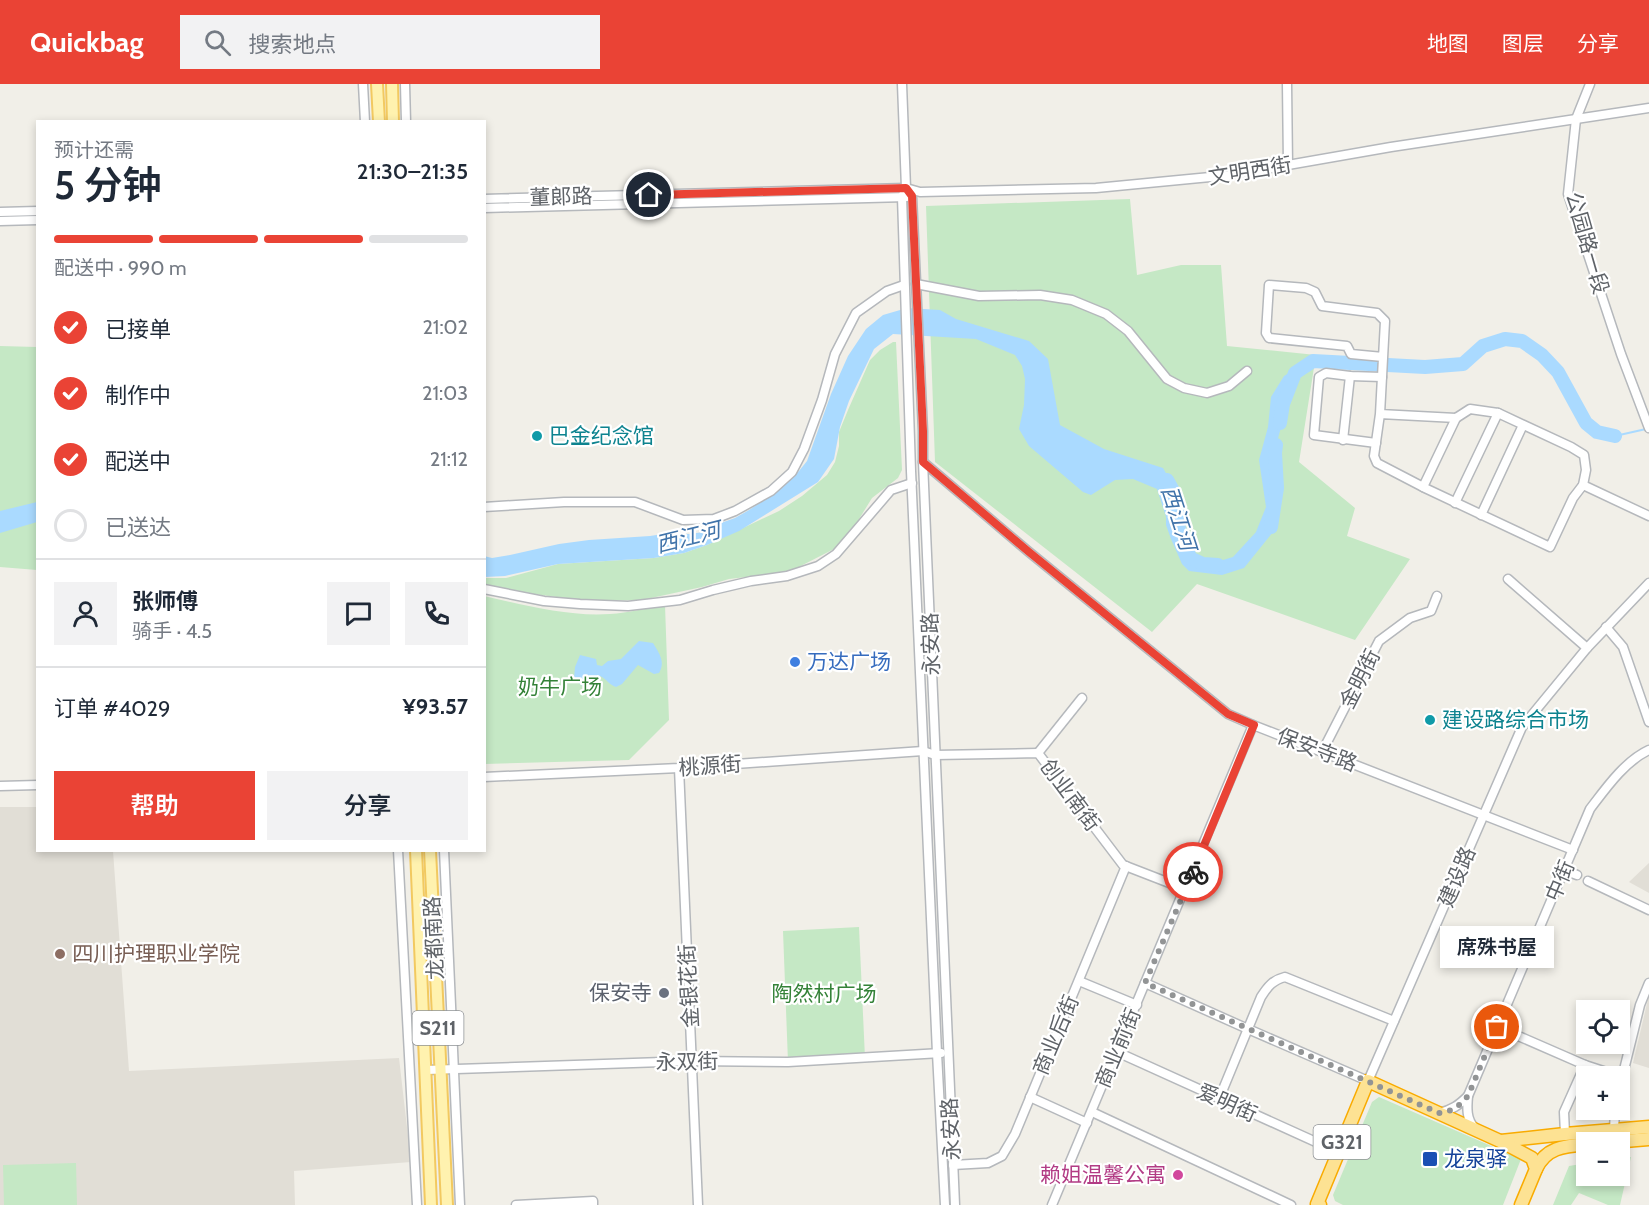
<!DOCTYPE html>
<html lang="zh">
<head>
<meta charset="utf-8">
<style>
	body { margin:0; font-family:Cabin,"Noto Sans SC",sans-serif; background:#f2f2f3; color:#1f2937; height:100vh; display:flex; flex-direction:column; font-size:22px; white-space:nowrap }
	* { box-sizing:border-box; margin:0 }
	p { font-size:20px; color:#747a83 }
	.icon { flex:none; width:33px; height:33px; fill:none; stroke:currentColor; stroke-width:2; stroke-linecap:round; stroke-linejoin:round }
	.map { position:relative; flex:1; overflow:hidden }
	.sheet { position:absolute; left:36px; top:36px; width:450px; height:732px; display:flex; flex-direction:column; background:#fff; border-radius:0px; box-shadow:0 3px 9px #0003 }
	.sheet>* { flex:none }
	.fabs { position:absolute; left:1576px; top:916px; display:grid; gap:12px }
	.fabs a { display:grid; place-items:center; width:54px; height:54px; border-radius:0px; background:#fff; box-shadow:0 3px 9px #0003; font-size:30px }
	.pin { position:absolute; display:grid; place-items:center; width:51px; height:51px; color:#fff; margin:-26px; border:3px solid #fff; border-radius:50%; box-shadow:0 2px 6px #0007 }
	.courier { position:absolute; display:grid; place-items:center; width:60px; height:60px; margin:-30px; border:4px solid #ea4335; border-radius:50%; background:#fff; color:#222; box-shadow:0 2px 8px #0007 }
	.bubble { position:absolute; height:42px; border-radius:0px; background:#fff; box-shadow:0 3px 9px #0003; font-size:20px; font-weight:600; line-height:42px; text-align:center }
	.summary em { font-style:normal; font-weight:600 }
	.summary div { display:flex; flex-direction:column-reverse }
	.summary { display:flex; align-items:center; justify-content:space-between; height:102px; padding:0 18px }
	h1 { font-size:39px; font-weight:600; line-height:45px }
	.bar { display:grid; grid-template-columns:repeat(4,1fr); gap:9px 6px; align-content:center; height:72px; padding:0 18px }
	.bar i { height:8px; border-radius:4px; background:#e0e1e3 }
	.bar .selected { background:#ea4335 }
	.bar p { grid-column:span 4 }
	.line { display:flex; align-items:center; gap:15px; padding:0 18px; border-top:2px solid #e0e1e3 }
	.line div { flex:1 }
	.round { display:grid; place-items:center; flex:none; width:63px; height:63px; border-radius:0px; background:#f2f2f3 }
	ol { padding:0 18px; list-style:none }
	li { display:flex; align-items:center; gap:18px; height:66px }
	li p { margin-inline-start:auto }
	li .icon { padding:6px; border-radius:50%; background:#ea4335; color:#fff; stroke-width:4 }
	li:last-child { color:#747a83 }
	li i { width:33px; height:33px; border:3px solid #e0e1e3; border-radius:50% }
	.cta { display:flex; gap:12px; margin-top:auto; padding:12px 18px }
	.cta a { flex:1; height:69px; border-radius:0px; background:#ea4335; color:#fff; font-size:24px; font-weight:600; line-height:69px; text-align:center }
	.cta a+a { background:#f2f2f3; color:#1f2937 }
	header { display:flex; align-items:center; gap:36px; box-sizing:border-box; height:84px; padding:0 30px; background:#ea4335; color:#fff }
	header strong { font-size:28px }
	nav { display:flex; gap:33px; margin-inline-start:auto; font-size:21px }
	.search { width:420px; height:54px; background:#f2f2f3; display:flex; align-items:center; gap:15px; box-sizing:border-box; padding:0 21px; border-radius:0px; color:#747a83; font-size:22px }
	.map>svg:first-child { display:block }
</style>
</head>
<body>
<header>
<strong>Quickbag</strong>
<div class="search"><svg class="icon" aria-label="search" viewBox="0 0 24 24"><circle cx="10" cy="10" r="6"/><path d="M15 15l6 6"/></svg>搜索地点</div>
<nav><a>地图</a><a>图层</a><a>分享</a></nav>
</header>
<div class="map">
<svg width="1649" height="1121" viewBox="0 0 1649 1121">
	<rect width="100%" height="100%" fill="#f1efe8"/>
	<!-- education -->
	<g fill="#e1ded6">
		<path d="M 0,723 L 37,723 L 38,766 L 113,767 L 129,987 L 399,974 L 411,1078 L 294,1087 L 295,1121 L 0,1121 Z"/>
		<path d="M 1649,779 L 1649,809 L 1629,798 Z"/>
		<path d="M 1649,911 L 1649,984 L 1633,979 Z"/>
	</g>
	<!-- green -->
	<g fill="#c5e8c5">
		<path d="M 1130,115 L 1137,191 L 1181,181 L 1221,181 L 1227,262 L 1316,271 L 1299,378 L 1355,424 L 1347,452 L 1410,475 L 1355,556 L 1197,500 L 1152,548 L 935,378 L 926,122 Z"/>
		<path d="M 893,258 L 896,258 L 902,386 L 898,394 L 872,414 L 856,440 L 834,465 L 789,488 L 729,495 L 702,503 L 642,516 L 588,517 L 510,507 L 485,501 L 485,494 L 506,494 L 558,480 L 654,474 L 684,469 L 707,461 L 779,427 L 802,412 L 827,391 L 835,378 L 839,362 L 839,348 L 848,326 L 870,276 L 880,266 Z"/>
		<path d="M 0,262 L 37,263 L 37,486 L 0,483 Z"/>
		<path d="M 484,512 C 523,521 570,533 610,530 C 628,529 647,524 665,521 L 669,636 L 629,676 L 485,680 Z"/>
		<path d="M 859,843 L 865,974 L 788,978 L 783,847 Z"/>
		<path d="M 1379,1013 L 1521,1075 L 1503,1121 L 1343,1121 L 1335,1117 L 1333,1111 L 1372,1018 Z"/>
		<path d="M 1631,1073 L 1620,1121 L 1608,1121 L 1579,1109 L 1571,1121 L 1553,1121 L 1569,1082 L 1587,1079 L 1587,1092 L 1620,1092 L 1620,1075 Z"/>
		<path d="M 76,1079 L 77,1121 L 4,1121 L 3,1081 Z"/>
	</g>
	<!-- water -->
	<g fill="#aadaff">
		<path d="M 907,224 L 940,226 L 956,235 L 1029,257 L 1048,275 L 1060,341 L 1104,365 L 1163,384 L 1175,405 L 1176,436 L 1188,458 L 1196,479 L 1213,479 L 1233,473 L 1256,448 L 1266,423 L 1259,376 L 1268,343 L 1271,313 L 1284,292 L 1297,284 L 1282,314 L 1284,332 L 1276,362 L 1273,448 L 1244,484 L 1222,491 L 1189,487 L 1182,480 L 1171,455 L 1166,441 L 1166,433 L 1157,405 L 1133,395 L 1115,396 L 1091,411 L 1083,408 L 1029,362 L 1019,345 L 1024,321 L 1025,295 L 1022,282 L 1015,271 L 976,255 L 893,250 L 874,265 L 849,317 L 840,343 L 834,375 L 818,398 L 739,447 L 707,461 L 684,469 L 654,474 L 558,480 L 505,492 L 485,493 L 484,472 L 492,474 L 510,471 L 559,460 L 589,456 L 650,452 L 669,449 L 689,450 L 704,448 L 718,440 L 735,434 L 749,426 L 776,408 L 799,387 L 807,377 L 831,310 L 848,272 L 866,245 L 883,231 Z"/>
		<path d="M 37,418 L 37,438 L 0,449 L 0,427 Z"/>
		<path d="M 639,557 L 653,559 C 659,569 666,578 659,589 L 654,590 L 638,581 L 622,600 L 616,603 C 609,601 607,595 600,592 L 596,596 L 582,602 L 574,594 L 575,583 L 580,571 L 596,575 L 597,581 L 602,582 L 608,577 L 621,575 Z"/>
	</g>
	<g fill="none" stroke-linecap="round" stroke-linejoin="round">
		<!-- stream -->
		<path stroke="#aadaff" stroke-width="2" d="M 1615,352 L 1646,345"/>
		<!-- river -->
		<g stroke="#aadaff" stroke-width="14">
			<path d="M 1280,339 L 1283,320 L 1295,289 L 1313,277 L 1425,283 L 1463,280 L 1483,262 L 1505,255 L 1522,257 L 1542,271 L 1558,288 L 1586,339 L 1597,348 L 1615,352"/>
			<path d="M 1167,396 L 1176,412 L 1179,446 L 1184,454 L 1190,474 L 1203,480 L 1218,481"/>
			<path d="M 1271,443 L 1277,404 L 1275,369 L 1276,361"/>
		</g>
		<!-- minor-tunnel -->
		<path stroke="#ccccc8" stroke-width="8" stroke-dasharray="8 4" stroke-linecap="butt" d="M 1506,946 L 1516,951"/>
		<!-- minor casing -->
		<g stroke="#b5b8bc" stroke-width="11">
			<g id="minor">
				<path d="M 363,0 L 365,38"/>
				<path d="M 405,0 L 406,38"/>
				<path d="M 902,0 L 906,104 L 912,112 L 923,347 L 923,378 L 955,1121"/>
				<path d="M 1287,0 L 1288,81"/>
				<path d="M 1590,0 L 1576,35 L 1568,110 L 1621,270 L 1649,344"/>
				<path d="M 906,104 L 902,113 L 911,387 L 937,969 L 945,1121"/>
				<path d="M 484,115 L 906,104 L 920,108 L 1096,104 L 1231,91 L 1391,63 L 1649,24"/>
				<path d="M 484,124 L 907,113"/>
				<path d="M 0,128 L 38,127"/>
				<path d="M 0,137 L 38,136"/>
				<path d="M 916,200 L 979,212 L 1040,211 L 1072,216 L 1106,230 L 1128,247 L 1167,295 L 1184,304 L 1207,309 L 1229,302 L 1247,287"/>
				<path d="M 1380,330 L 1456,334 L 1470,325 L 1498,329 L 1571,363 L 1584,371 L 1586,386 L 1583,401 L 1573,414 L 1550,463 L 1427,405 L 1377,379 L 1374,372 L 1380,330 L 1385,237 L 1377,229 L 1322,222 L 1315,208 L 1306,204 L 1269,201 L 1266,249 L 1269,254 L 1347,262 L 1351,270 L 1383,273"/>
				<path d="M 1343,356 L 1350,292"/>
				<path d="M 1376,359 L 1314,351 L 1319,293 L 1326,289 L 1350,292 L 1382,293"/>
				<path d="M 923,378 L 1029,468 L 1228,630 L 1253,641 L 1573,766"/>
				<path d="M 1583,401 L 1649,432"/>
				<path d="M 1423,403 L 1456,334"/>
				<path d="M 1455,419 L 1498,329"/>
				<path d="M 484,423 L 564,418 L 635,418 L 683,436 L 714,435 L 735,427 L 771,407 L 792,388 L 804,365 L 822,316 L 835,270 L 856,229 L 887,207 L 904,201"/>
				<path d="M 1481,431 L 1523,341"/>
				<path d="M 1508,495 L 1587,564"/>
				<path d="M 484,505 L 544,517 L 580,520 L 628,522 L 680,516 L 713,506 L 751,497 L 787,492 L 818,482 L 836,470 L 891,406 L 912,399"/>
				<path d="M 1606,543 L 1623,563 L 1649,638"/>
				<path d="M 1322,668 L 1379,557 L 1410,534 L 1431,527 L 1437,512"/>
				<path d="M 1038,669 L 1082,614"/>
				<path d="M 679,684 L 698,1121"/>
				<path d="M 484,693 L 679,684 L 923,667 L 935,671 L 1038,669 L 1123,781 L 1185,805"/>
				<path d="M 0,702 L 38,701"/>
				<path d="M 398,766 L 417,1121"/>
				<path d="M 444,766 L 460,1121"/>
				<path d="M 1564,786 L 1577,791"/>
				<path d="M 1588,797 L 1649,826"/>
				<path d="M 1079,897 L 1137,921"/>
				<path d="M 1145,899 L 1248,945 L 1368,997 L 1522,643 L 1587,564 L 1649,499"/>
				<path d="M 1516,951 L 1585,981 L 1622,993"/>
				<path d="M 1117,968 L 1338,1068"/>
				<path d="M 426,986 L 692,977 L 788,978 L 941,969"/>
				<path d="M 1620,1002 L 1640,921 L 1649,899"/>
				<path d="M 1468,1012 L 1590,725 C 1606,704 1625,677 1649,666"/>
				<path d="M 1030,1013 L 1087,1039"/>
				<path d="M 1219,1015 L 1261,913 C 1268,902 1273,896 1285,893 L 1394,937"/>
				<path d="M 1092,1028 L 1291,1121"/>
				<path d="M 1439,1029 C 1452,1026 1459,1021 1468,1012 C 1467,1023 1466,1036 1475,1044"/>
				<path d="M 1614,1046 L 1615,1026"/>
				<path d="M 1565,1050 L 1564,1028 L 1585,981"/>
				<path d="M 953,1081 L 988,1079 L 1002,1072 L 1015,1050 L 1126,782"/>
				<path d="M 516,1121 L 593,1117 L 593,1121"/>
				<path d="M 1052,1121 L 1253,641"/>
			</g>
		</g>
		<!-- major casing -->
		<g stroke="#f2c960" stroke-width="14">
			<g id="major">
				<path d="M 377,0 L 379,38"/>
				<path d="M 392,0 L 393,38"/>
				<path d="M 416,766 L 431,1121"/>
				<path d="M 430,766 L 447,1121"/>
			</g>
		</g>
		<!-- highway casing -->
		<g stroke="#f9ab00" stroke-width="15">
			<g id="highway">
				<path d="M 1501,1057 L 1565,1050 L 1649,1043"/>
				<path d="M 1601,1059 L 1649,1055"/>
				<path d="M 1536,1085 C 1546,1063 1565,1062 1587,1060"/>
				<path d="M 1320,1121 L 1317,1120 L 1368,997 L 1500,1057 L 1532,1074 L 1536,1085 L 1521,1121"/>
			</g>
		</g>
		<!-- minor -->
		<use href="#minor" stroke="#fff" stroke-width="8"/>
		<!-- major -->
		<use href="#major" stroke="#fff2af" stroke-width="10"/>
		<!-- highway -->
		<use href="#highway" stroke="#fde293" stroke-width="12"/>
	</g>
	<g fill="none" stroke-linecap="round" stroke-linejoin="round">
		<!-- done -->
		<path stroke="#929495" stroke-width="6" stroke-dasharray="0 10.8" d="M 1193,788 L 1145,899 L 1439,1029 L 1449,1027 L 1458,1022 L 1468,1012 L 1497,943"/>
		<!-- route -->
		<path stroke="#ea4335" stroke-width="8" d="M 649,111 L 906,104 L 912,112 L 923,347 L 923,378 L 1029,468 L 1228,630 L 1254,641 L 1193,788"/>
	</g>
	<!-- markers -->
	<g fill="#0f9aa8" stroke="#fff" stroke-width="2">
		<circle cx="537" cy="352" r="6"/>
		<circle cx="1430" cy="636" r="6"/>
	</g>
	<circle fill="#3f7fe0" stroke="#fff" stroke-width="2" cx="795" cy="578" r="6"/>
	<circle fill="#8d6e63" stroke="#fff" stroke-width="2" cx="60" cy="870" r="6"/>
	<circle fill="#6b7280" stroke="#fff" stroke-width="2" cx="664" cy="909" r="6"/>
	<rect fill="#1a4fb4" stroke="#fff" stroke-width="2" x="1422" y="1067" width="16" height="16" rx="3"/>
	<circle fill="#d1479c" stroke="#fff" stroke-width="2" cx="1178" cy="1091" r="6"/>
	<g text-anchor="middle" stroke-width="4.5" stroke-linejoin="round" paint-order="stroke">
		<!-- shield labels -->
		<g fill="#fff" stroke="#8f9295" stroke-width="1.5">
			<rect x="412.5" y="927" width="51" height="34" rx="4.5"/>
			<rect x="1313.5" y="1041" width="57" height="34" rx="4.5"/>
		</g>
		<g font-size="20" font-weight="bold" fill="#5f6368">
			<text x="438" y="951">S211</text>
			<text x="1342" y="1065">G321</text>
		</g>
		<!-- street labels -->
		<g font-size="21" fill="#5f6368" stroke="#fff">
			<text transform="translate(1250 87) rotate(-9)" y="7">文明西街</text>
			<text transform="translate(561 113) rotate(-2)" y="7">董郞路</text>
			<text transform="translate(1587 159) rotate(74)" y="7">公园路一段</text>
			<text transform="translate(931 560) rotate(-92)" y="7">永安路</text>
			<text transform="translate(1360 595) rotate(-63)" y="7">金明街</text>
			<text transform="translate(1317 666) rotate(21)" y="7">保安寺路</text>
			<text transform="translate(710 682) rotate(-4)" y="7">桃源街</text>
			<text transform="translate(1070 711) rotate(53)" y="7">创业南街</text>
			<text transform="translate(1457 793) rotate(-67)" y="7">建设路</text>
			<text transform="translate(1560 797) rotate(-67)" y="7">中街</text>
			<text transform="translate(434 854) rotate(-93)" y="7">龙都南路</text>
			<text transform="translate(689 902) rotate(-93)" y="7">金银花街</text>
			<text transform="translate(1056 951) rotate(-67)" y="7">商业后街</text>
			<text transform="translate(1118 964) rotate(-67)" y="7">商业前街</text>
			<text transform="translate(687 978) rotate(-1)" y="7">永双街</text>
			<text transform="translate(1227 1019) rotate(24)" y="7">爱明街</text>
			<text transform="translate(951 1045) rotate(-93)" y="7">永安路</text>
		</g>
		<!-- culture labels -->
		<g font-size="21" fill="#0d838f" stroke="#fff" text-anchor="start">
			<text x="549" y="359">巴金纪念馆</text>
			<text x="1442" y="643">建设路综合市场</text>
		</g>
		<!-- shop labels -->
		<g font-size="21" fill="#366cbe" stroke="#fff" text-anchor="start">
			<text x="807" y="585">万达广场</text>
		</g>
		<!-- park labels -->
		<g font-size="21" fill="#348238" stroke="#fff">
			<text x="560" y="610">奶牛广场</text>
			<text x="824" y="917">陶然村广场</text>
		</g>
		<!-- education labels -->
		<g font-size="21" fill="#785e54" stroke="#fff" text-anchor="start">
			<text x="72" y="877">四川护理职业学院</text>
		</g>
		<!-- worship labels -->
		<g font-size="21" fill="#5b616d" stroke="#fff" text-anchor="end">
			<text x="652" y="916">保安寺</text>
		</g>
		<!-- transit labels -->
		<g font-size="21" fill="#164399" stroke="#fff" text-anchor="start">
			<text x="1444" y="1082">龙泉驿</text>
		</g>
		<!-- hotel labels -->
		<g font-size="21" fill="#b23c85" stroke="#fff" text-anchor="end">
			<text x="1166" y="1098">赖姐温馨公寓</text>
		</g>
		<!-- water labels -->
		<g font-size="22" font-style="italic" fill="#4174aa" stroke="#fff">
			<text transform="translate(1179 434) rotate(72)" y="8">西江河</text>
			<text transform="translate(688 453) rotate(-14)" y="8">西江河</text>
		</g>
	</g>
</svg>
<div class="fabs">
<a><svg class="icon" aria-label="locate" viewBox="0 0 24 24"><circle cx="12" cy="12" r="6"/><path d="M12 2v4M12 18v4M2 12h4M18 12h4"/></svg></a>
<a>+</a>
<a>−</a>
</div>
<div class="pin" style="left:1497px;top:943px;background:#ea580c"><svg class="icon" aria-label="bag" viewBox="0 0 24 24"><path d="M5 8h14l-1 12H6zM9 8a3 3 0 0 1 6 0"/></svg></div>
<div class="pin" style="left:649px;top:111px;background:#1f2937"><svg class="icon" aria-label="home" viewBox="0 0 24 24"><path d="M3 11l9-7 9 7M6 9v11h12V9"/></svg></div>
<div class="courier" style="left:1193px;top:788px"><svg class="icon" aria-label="bike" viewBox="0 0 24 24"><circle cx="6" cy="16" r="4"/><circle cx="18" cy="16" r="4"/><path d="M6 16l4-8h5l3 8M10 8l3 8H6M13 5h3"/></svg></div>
<div class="bubble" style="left:1440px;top:842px;width:114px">席殊书屋</div>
<section class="sheet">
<div class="summary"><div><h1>5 分钟</h1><p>预计还需</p></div><em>21:30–21:35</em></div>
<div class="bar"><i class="selected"></i><i class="selected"></i><i class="selected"></i><i></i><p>配送中 · 990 m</p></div>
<ol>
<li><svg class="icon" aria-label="check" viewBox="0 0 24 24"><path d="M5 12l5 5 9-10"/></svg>已接单<p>21:02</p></li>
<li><svg class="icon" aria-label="check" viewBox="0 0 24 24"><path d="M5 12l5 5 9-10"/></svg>制作中<p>21:03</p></li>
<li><svg class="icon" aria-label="check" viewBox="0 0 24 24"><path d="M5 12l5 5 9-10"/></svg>配送中<p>21:12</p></li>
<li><i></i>已送达</li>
</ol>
<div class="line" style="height:108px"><a class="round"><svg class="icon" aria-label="person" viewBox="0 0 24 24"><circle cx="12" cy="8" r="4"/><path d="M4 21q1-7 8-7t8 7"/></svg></a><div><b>张师傅</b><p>骑手 · 4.5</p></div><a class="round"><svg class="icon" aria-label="chat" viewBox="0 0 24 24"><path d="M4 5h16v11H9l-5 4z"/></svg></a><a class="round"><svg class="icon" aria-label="phone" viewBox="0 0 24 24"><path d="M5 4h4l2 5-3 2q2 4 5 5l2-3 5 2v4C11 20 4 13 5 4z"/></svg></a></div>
<div class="line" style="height:78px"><div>订单 #4029</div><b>¥93.57</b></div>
<div class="cta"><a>帮助</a><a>分享</a></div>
</section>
</div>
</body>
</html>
